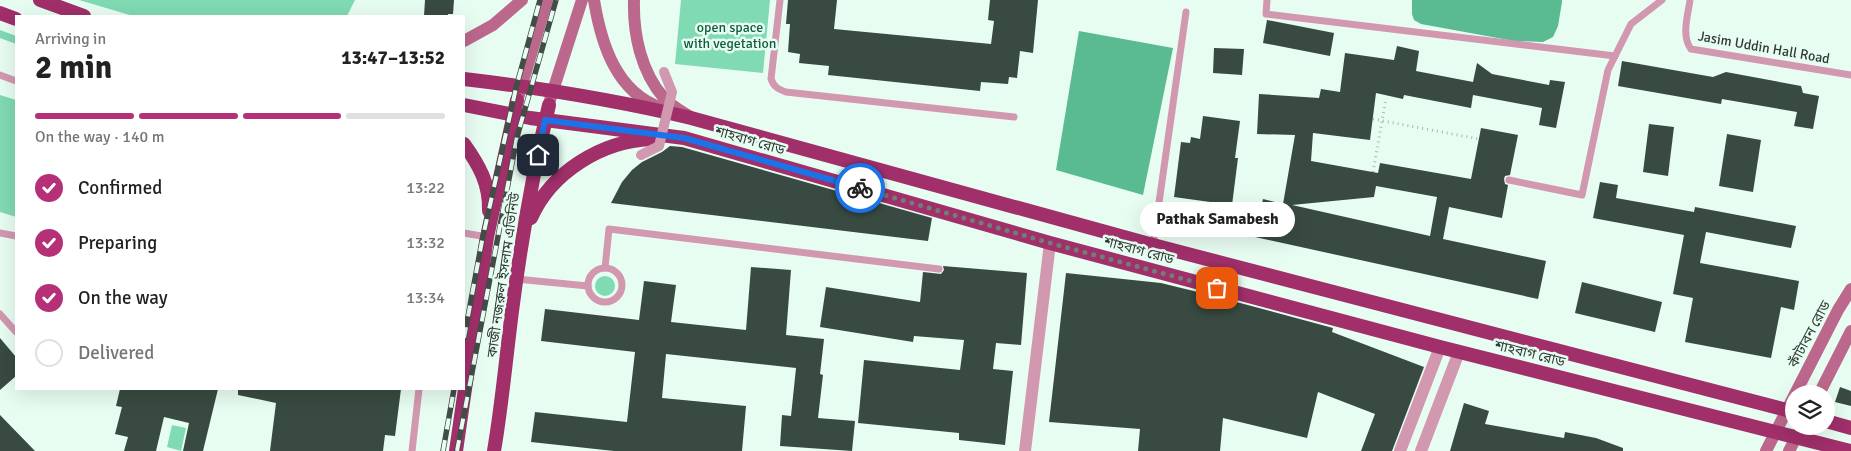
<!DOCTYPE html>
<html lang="en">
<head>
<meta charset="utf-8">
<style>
	body { margin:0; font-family:Signika,"Noto Sans Bengali",sans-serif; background:#f2f2f2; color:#222; height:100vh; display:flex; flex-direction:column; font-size:19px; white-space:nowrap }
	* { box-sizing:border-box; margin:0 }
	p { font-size:16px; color:#767676 }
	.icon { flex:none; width:28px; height:28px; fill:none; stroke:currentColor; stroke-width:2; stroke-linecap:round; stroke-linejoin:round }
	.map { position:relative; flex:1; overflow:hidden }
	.side { position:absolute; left:15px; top:15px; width:450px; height:375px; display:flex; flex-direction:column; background:#fff; border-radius:0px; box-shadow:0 5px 20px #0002 }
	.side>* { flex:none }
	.buttons { position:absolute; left:1785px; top:385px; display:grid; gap:10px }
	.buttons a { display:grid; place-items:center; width:50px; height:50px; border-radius:50%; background:#fff; box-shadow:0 5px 20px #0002; font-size:25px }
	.pin { position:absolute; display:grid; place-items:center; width:42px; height:42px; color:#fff; margin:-21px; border-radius:10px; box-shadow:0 2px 8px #0006 }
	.courier { position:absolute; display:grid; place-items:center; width:50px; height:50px; margin:-25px; border:4px solid #1a73e8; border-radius:50%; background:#fff; color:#222; box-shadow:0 1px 6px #0007 }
	.bubble { position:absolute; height:35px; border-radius:18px; background:#fff; box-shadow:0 5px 20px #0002; font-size:16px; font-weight:800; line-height:35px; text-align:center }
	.headline em { font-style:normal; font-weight:800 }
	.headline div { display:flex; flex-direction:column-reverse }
	.headline { display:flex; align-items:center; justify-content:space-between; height:85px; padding:0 20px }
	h1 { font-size:32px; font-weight:800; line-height:38px }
	.bar { display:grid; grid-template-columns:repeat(4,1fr); gap:8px 5px; align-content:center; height:60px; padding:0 20px }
	.bar i { height:6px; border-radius:4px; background:#e0e0e0 }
	.bar .selected { background:#b53076 }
	.bar p { grid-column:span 4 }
	ol { padding:0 20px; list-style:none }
	li { display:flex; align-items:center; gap:15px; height:55px }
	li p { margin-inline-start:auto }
	li .icon { padding:5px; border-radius:50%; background:#b53076; color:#fff; stroke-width:4 }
	li:last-child { color:#767676 }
	li i { width:28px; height:28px; border:2px solid #e0e0e0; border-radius:50% }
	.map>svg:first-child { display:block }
</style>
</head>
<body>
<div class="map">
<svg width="1851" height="451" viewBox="0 0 1851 451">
	<rect width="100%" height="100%" fill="#e8fdf2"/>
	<!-- green -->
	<g fill="#80dab3">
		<path d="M 79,0 L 355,0 L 347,16 L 133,16 Z"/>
		<path d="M 681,0 L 770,0 L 763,73 L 675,64 Z"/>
		<path d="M 0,30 L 16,36 L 16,44 L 0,38 Z"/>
		<path d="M 0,95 L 16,100 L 16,217 L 0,212 Z"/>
		<circle cx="605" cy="286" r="10"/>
		<path d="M 172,425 L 186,428 L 181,451 L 167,447 Z"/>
	</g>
	<!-- water -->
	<g fill="#5aba92">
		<path d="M 1412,0 L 1562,0 L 1562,2 L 1558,26 L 1553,37 L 1543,42 L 1514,41 L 1421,24 L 1414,20 L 1412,14 Z"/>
		<path d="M 1079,31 L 1173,48 L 1143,195 L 1056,170 Z"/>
	</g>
	<!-- building -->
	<g fill="#384a41" fill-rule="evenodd">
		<path d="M 425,0 L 454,0 L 453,14 L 448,14 L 448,16 L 424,16 Z"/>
		<path d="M 788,0 L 837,0 L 834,29 L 991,44 L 994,21 L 988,20 L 990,0 L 1038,0 L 1033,53 L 1020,51 L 1017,78 L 1009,77 L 1008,84 L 981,82 L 980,91 L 828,75 L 829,66 L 799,63 L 800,54 L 788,52 L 790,24 L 786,24 Z"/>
		<path d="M 1267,20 L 1334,33 L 1330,56 L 1263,43 Z"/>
		<path d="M 1397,46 L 1419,51 L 1416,71 L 1473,82 L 1477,63 L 1492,74 L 1549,85 L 1550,80 L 1565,82 L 1556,128 L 1539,125 L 1542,108 L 1473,95 L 1471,108 L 1404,95 L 1403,99 L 1376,93 L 1370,140 L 1313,133 L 1311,161 L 1378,173 L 1380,163 L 1471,179 L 1481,128 L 1518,135 L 1510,175 L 1505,176 L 1504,179 L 1505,184 L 1508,185 L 1502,218 L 1449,207 L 1443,239 L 1546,261 L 1538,299 L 1255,237 L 1263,199 L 1283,204 L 1295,135 L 1257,134 L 1259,94 L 1319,98 L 1321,89 L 1340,92 L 1345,53 L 1394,60 ZM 1376,186 L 1437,197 L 1430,236 L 1292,205 L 1374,197 Z"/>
		<path d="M 1214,48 L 1244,49 L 1242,75 L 1213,73 Z"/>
		<path d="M 1622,61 L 1713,77 L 1726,72 L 1801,86 L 1803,93 L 1819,96 L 1813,129 L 1794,126 L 1797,112 L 1722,99 L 1721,104 L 1618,86 Z"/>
		<path d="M 1203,116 L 1240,121 L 1235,158 L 1238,158 L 1232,205 L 1174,197 L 1181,142 L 1190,143 L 1191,137 L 1200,139 Z"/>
		<path d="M 1649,124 L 1674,127 L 1668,176 L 1643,172 Z"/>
		<path d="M 1727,134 L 1761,140 L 1753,192 L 1719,186 Z"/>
		<path d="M 670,146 L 682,147 L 932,218 L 928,241 L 611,203 L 622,182 L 632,170 L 642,162 L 662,152 Z"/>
		<path d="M 1600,182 L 1618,185 L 1616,198 L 1694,212 L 1695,207 L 1796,226 L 1791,248 L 1706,232 L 1700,263 L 1799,281 L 1794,310 L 1781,307 L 1771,358 L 1685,342 L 1693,298 L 1673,294 L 1684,235 L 1593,218 Z"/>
		<path d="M 943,266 L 1027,273 L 1021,345 L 996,343 L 993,369 L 1013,371 L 1005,445 L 959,440 L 959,433 L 858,423 L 864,360 L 960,370 L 964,340 L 914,336 L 913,342 L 820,327 L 826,287 L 920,302 L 923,272 L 941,274 L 944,270 Z"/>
		<path d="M 751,267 L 791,270 L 786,335 L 824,339 L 820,374 L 823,375 L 818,418 L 855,421 L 852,451 L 780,446 L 782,415 L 791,416 L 796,368 L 666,354 L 662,398 L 746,406 L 742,451 L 614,451 L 531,442 L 535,412 L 627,422 L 635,352 L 541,341 L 545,309 L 639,320 L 644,281 L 676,285 L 671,322 L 746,330 Z"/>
		<path d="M 1066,273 L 1161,283 L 1214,296 L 1333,328 L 1332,332 L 1424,367 L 1392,451 L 1361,451 L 1375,414 L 1318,392 L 1307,438 L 1223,418 L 1220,451 L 1138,451 L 1140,429 L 1049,422 Z"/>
		<path d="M 1582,282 L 1662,302 L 1655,332 L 1575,313 Z"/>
		<path d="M 0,338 L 16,357 L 16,376 L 0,390 Z"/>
		<path d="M 1840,387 L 1851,391 L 1851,406 L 1835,402 Z"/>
		<path d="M 120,389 L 218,389 L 203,451 L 183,451 L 189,423 L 164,417 L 156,451 L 124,451 L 128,437 L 115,434 L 122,407 L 116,406 Z"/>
		<path d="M 238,389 L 401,389 L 395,436 L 385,435 L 383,451 L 270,451 L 276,403 L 238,395 Z"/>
		<path d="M 1464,403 L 1489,411 L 1485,424 L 1564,438 L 1565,432 L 1596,438 L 1623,448 L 1623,451 L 1450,451 Z"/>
		<path d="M 0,415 L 35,451 L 0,451 Z"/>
	</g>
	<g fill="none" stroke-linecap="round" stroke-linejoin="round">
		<!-- path -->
		<g stroke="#a9b9b1" stroke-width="3" stroke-dasharray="1 4" stroke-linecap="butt">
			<path d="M 1373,119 L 1479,139"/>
			<path d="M 1373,172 L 1386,98"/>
		</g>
		<!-- service -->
		<g stroke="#d298b0" stroke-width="7">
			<path d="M 780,0 L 771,79 C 774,87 778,89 786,92 L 1014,117"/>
			<path d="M 1267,0 L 1266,14 L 1615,56"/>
			<path d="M 1690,0 C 1688,15 1681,36 1691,49 L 1851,75"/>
			<path d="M 0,75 L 16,81"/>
			<path d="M 1509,180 L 1582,195 L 1608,70 L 1631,24 L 1662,0"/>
			<path d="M 0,233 L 16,236"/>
			<path d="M 464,233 L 487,237"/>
			<path d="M 1153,245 L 1186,12"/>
			<path d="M 605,268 L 609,229 L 939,269"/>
			<circle cx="605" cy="285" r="17"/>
			<path d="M 516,279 L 588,286"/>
			<path d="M 0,314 L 16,332"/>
			<path d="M 412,451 L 419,389"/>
		</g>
		<!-- minor -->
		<g stroke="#d298b0" stroke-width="12">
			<path d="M 1025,451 L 1050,243"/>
			<path d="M 1400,451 L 1440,347"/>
			<path d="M 1421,451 L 1459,352"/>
		</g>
		<!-- secondary -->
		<g stroke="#bc688d" stroke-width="12">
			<path d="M 594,0 C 601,43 616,93 662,108"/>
			<path d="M 634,0 C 633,34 641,72 664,98 C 670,105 681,111 689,116"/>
			<path d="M 464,41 L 493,25 L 522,0"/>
			<path d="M 519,95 L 547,0"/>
			<path d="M 550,100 L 582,0"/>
			<path d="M 1795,394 L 1838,310 L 1851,289"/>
			<path d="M 1819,394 L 1851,331"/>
			<path d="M 1766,451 L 1794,396"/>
			<path d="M 1789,451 L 1802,426"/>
		</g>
		<!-- trunk -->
		<g stroke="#a02f6a" stroke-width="14">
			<path d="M 40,0 L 84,16"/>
			<path d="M 0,13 L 16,19"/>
			<path d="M 464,79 C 541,88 615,100 691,118 L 1153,245 L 1794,412"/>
			<path d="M 464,105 L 530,118 L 684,138 L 1050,243 L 1440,347 L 1850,451"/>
			<path d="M 464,144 C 479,165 490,184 489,211"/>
			<path d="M 531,218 C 551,172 602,141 651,139"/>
			<path d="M 1826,421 L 1851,428"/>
			<path d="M 456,451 L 487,237 L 517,100"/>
			<path d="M 494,451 C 502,404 506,358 512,311 C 521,242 533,172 549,105"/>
		</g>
		<!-- rail casing -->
		<g stroke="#434d48" stroke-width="5.5">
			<g id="rail">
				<path d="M 464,338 L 482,241 L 516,88 L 540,0"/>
				<path d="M 443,451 L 454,389"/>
				<path d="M 457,451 L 517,137 L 556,0"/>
			</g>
		</g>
		<!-- rail -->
		<use href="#rail" stroke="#e8fdf2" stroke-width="4" stroke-dasharray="11" stroke-linecap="butt"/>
		<!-- pedestrian-bridge -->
		<path stroke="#d298b0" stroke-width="10" d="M 641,155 L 659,146 L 672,92 L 664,72"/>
	</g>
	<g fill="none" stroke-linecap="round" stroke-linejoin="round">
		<!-- done -->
		<path stroke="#717e77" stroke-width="5" stroke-dasharray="0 9" d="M 860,188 L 1050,243 L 1217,288"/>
		<!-- route -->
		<path stroke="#1a73e8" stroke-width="6" d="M 538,155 L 545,120 L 684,138 L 860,188"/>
	</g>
	<g text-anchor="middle" stroke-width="5" stroke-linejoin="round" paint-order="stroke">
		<!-- park labels -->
		<g font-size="14" fill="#125d42" stroke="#e8fdf2">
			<text x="730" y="32">open space<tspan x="730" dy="16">with vegetation</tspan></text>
		</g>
		<!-- street labels -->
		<g font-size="14" fill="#313935" stroke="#e8fdf2">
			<text transform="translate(1764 47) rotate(10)" y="5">Jasim Uddin Hall Road</text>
			<text transform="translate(750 140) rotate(16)" y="5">শাহবাগ রোড</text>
			<text transform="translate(1139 250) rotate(15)" y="5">শাহবাগ রোড</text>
			<text transform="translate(503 275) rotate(-82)" y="5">কাজী নজরুল ইসলাম এভিনিউ</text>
			<text transform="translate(1809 334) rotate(-62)" y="5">কাঁটাবন রোড</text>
			<text transform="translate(1530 353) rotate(14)" y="5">শাহবাগ রোড</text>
		</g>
	</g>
</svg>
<div class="buttons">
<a><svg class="icon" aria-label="layers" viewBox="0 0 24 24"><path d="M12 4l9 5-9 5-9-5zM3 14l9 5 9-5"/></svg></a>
</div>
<div class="pin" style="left:1217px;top:288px;background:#ea580c"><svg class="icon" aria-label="bag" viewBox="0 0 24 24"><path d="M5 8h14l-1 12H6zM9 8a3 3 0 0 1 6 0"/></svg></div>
<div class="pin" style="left:538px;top:155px;background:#1f2937"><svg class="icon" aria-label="home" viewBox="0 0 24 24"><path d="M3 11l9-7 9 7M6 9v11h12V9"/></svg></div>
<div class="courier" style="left:860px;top:188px"><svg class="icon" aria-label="bike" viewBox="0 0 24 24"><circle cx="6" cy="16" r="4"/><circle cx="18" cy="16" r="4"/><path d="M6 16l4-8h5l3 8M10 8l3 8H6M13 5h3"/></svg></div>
<div class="bubble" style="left:1140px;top:202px;width:155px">Pathak Samabesh</div>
<section class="side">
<div class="headline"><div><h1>2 min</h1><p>Arriving in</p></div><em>13:47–13:52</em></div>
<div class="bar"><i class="selected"></i><i class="selected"></i><i class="selected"></i><i></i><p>On the way · 140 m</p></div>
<ol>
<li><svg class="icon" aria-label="check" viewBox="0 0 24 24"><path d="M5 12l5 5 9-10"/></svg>Confirmed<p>13:22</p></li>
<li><svg class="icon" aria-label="check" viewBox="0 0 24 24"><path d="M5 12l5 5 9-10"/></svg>Preparing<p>13:32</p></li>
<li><svg class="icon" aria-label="check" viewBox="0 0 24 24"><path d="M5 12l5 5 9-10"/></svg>On the way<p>13:34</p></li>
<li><i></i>Delivered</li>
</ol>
</section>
</div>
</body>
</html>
